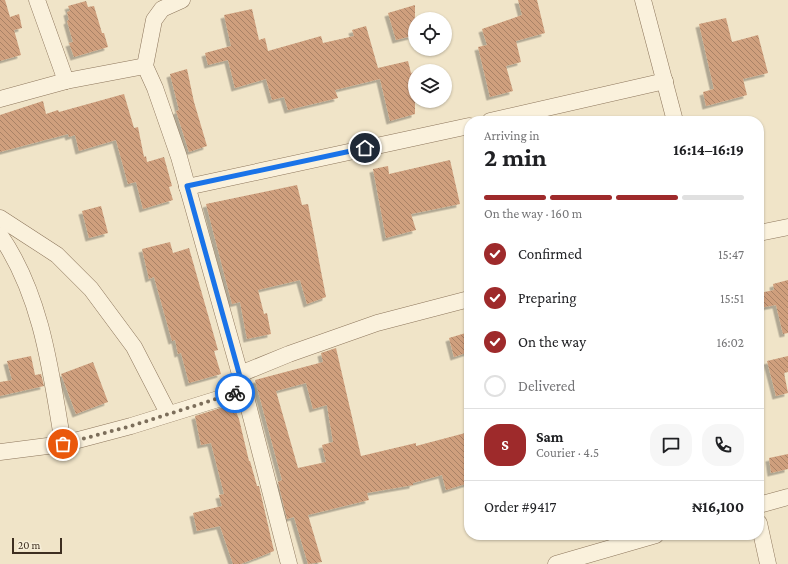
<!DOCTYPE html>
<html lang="en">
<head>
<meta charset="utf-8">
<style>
	body { margin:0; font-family:"Crimson Pro",serif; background:#f6f6f6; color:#202124; height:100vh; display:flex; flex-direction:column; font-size:15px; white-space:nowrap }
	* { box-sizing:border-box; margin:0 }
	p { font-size:13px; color:#757577 }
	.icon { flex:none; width:22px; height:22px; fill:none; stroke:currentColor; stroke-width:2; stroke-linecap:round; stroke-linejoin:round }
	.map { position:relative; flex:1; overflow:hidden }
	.drawer { position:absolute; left:464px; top:116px; width:300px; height:424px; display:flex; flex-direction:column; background:#fff; border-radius:16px; box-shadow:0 1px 3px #0004 }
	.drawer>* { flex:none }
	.fabs { position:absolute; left:408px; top:12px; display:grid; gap:8px }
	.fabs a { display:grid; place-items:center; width:44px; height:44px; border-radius:50%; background:#fff; box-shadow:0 1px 3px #0004; font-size:20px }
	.scale { position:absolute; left:12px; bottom:10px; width:50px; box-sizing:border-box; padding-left:4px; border:2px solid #3d2e20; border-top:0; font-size:11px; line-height:14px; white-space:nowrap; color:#3d2e20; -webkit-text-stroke:3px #f7eed8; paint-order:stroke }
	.pin { position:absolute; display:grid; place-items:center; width:34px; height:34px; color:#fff; margin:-17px; border:2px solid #fff; border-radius:50%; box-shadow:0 1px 4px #0007 }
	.courier { position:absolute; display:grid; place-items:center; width:40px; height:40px; margin:-20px; border:3px solid #1a73e8; border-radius:50%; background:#fff; color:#222; box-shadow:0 1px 5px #0007 }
	.overview em { font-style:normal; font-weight:700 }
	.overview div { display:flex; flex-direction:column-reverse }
	.overview { display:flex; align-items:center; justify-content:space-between; height:68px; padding:0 20px }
	h1 { font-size:26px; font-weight:700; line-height:30px }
	.bar { display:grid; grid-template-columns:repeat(4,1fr); gap:6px 4px; align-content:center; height:48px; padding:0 20px }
	.bar i { height:5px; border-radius:3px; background:#e0e0e0 }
	.bar .selected { background:#9e2a2b }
	.bar p { grid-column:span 4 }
	.line { display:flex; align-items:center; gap:10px; padding:0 20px; border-top:1px solid #e0e0e0 }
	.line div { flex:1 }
	.round { display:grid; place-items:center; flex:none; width:42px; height:42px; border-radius:16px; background:#f6f6f6 }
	ol { padding:0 20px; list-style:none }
	li { display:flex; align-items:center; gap:12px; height:44px }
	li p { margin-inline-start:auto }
	li .icon { padding:4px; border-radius:50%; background:#9e2a2b; color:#fff; stroke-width:4 }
	li:last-child { color:#757577 }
	li i { width:22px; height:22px; border:2px solid #e0e0e0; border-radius:50% }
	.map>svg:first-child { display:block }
</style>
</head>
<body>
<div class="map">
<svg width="788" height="564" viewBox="0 0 788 564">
	<defs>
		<pattern id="building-back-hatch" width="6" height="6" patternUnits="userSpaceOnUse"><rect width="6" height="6" fill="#cf9f7d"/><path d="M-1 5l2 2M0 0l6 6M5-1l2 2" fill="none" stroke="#a98266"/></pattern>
		<filter id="shadow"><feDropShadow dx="-3.5" dy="3.5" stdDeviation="0" flood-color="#0004"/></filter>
	</defs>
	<rect width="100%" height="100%" fill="#f0e4c8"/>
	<!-- building -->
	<g fill="url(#building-back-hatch)" fill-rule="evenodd" filter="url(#shadow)">
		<path d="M 0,0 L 5,0 L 10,17 L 19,14 L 22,28 L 14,30 L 21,55 L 0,61 Z"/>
		<path d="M 518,0 L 537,0 L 545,33 L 516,41 L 521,62 L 506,66 L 513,91 L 490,97 L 478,47 L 487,45 L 482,29 L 522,15 Z"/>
		<path d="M 86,1 L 88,7 L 94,6 L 102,33 L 104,33 L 108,47 L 74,57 L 69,43 L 73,42 L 67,21 L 69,20 L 67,12 L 70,11 L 68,6 Z"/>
		<path d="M 415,5 L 415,26 L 410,27 L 412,36 L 396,40 L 388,13 Z"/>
		<path d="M 252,9 L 259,40 L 265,38 L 268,51 L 321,36 L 323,43 L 354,36 L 352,30 L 366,26 L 378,68 L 408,61 L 411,73 L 415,72 L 415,114 L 390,121 L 380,79 L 335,90 L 338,98 L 288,110 L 284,97 L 272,100 L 266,79 L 235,88 L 228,60 L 208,65 L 205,53 L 231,46 L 224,15 Z"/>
		<path d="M 726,18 L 732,42 L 758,35 L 768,73 L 743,79 L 747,95 L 706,106 L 703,92 L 714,89 L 699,24 Z"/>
		<path d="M 187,69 L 194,102 L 207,146 L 189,152 L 176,111 L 179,110 L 170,74 Z"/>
		<path d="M 124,94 L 134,128 L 138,127 L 144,157 L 146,156 L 147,162 L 164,157 L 172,186 L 169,187 L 173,200 L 143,209 L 136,182 L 128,184 L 116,140 L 79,151 L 75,135 L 69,137 L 68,134 L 0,152 L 0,115 L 43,101 L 46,114 L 58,110 L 59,112 Z"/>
		<path d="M 450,160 L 460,204 L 411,214 L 416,230 L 386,238 L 373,169 L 388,166 L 389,174 Z"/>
		<path d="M 297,185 L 302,205 L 308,204 L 326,297 L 307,304 L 300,280 L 258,290 L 264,314 L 267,313 L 271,334 L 247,339 L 240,302 L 232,304 L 206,204 Z"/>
		<path d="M 101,206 L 108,233 L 89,238 L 82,211 Z"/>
		<path d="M 170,242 L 173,253 L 189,248 L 218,350 L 214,351 L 221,374 L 189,383 L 181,353 L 178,354 L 175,340 L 172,341 L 154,277 L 149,279 L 142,249 Z"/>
		<path d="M 788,280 L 788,333 L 783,334 L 776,305 L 759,308 L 759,293 L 774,290 L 773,284 Z"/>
		<path d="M 469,332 L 469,352 L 454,357 L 449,338 Z"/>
		<path d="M 336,348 L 361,456 L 416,443 L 416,446 L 469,432 L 469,483 L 446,490 L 442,475 L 413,483 L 413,485 L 367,493 L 369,500 L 308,515 L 322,562 L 308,564 L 294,517 L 287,519 L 278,482 L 282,480 L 255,380 L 323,362 L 321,353 ZM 306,383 L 313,409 L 327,405 L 333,442 L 322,445 L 326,462 L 298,468 L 276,391 Z"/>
		<path d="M 31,356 L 35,375 L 41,374 L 44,386 L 0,396 L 0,382 L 12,380 L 7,361 Z"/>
		<path d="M 788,356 L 788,372 L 784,373 L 788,393 L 776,396 L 767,361 Z"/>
		<path d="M 93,362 L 108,402 L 76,414 L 61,374 Z"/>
		<path d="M 233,404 L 239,419 L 249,461 L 250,461 L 257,486 L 259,486 L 274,551 L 241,564 L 233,564 L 220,526 L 197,531 L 193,513 L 222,506 L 219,495 L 224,494 L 211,443 L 201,445 L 195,416 Z"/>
		<path d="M 788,454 L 788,469 L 771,473 L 769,458 Z"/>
	</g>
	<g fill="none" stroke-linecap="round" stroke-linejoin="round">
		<!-- minor casing -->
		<g stroke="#8d765c" stroke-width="17">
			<g id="minor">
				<path d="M 37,0 L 66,81"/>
				<path d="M 182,0 L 162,9 L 154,20 L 145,66 L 155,88 L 179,157 L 240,374 L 289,564"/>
				<path d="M 643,0 L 675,121"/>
				<path d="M 0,99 L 66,81 L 145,66"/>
				<path d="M 490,121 L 665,81"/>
				<path d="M 187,187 L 469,126"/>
				<path d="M 0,218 L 57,255 L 91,289 L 134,347 L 168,413"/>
				<path d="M 759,233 L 788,227"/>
				<path d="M 0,235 C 42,296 51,372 63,444"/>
				<path d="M 240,374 L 289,354 L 377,323 L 469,299"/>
				<path d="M 0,452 L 63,444 L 131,426 L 244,391"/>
				<path d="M 759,505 L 788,497"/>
				<path d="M 759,523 L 768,564"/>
				<path d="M 556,564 L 656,535"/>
			</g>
		</g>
		<!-- minor -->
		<use href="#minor" stroke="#faf1dc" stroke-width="16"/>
	</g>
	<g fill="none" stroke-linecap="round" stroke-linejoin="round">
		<!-- done -->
		<path stroke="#7c6e5b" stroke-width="4" stroke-dasharray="0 7.2" d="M 63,444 L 131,426 L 235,393"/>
		<!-- route -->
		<path stroke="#1a73e8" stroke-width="5" d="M 235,393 L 244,391 L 187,186 L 365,148"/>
	</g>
</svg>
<div class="fabs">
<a><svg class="icon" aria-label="locate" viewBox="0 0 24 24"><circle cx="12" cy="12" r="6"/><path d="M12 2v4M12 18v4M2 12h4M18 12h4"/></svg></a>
<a><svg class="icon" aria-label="layers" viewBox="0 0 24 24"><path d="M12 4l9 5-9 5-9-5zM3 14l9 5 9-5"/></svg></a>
</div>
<div class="scale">20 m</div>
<div class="pin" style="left:63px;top:444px;background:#ea580c"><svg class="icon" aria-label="bag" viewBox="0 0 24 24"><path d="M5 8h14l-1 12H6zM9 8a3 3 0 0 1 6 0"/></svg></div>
<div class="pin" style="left:365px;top:148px;background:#1f2937"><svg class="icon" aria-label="home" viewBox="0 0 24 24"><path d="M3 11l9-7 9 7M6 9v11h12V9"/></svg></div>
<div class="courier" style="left:235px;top:393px"><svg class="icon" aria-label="bike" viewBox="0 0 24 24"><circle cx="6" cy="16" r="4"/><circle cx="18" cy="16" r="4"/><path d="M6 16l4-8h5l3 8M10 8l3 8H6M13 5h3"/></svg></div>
<section class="drawer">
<div class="overview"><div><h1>2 min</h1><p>Arriving in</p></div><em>16:14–16:19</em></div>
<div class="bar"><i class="selected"></i><i class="selected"></i><i class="selected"></i><i></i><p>On the way · 160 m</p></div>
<ol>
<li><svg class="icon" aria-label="check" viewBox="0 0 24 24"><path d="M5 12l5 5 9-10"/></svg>Confirmed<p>15:47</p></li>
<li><svg class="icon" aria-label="check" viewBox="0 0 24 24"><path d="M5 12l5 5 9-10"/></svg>Preparing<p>15:51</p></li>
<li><svg class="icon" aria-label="check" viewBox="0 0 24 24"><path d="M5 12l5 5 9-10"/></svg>On the way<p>16:02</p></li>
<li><i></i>Delivered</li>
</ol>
<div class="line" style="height:72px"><b class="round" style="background:#9e2a2b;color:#fff">S</b><div><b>Sam</b><p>Courier · 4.5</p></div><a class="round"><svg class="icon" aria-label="chat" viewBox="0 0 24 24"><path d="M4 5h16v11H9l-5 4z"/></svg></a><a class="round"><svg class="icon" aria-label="phone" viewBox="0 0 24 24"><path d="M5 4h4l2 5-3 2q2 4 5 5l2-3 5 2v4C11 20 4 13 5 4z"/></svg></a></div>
<div class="line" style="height:52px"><div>Order #9417</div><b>₦16,100</b></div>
</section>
</div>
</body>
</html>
